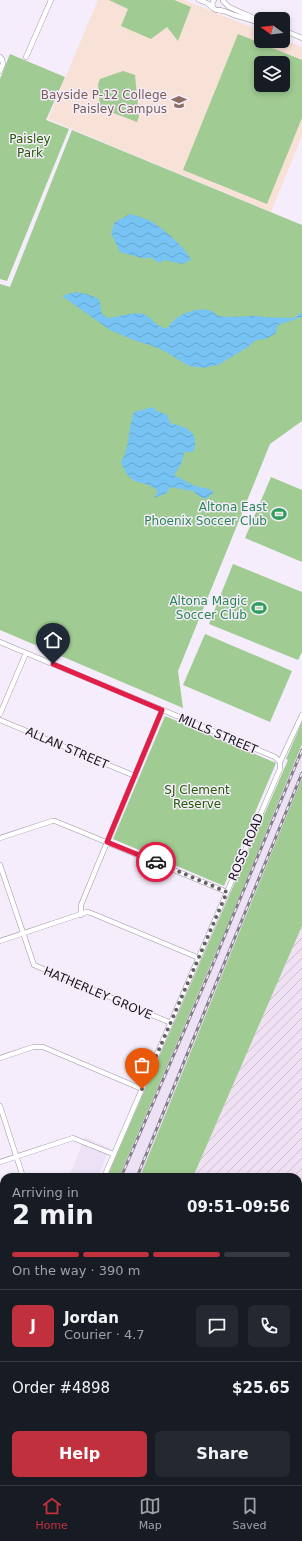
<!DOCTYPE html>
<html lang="en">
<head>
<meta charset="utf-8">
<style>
	body { margin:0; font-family:"DejaVu Sans",sans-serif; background:#242831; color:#f1f3f6; height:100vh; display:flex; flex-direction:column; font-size:15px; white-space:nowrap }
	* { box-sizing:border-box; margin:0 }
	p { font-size:13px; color:#9ea1a6 }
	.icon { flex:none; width:22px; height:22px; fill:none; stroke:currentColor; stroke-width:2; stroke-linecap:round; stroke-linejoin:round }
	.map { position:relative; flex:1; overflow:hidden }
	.drawer { position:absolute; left:0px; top:1173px; width:302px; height:312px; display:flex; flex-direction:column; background:#171b24; border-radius:12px 12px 0 0; box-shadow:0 2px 6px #0003 }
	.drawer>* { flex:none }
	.needle { width:26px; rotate:285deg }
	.buttons { position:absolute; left:254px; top:12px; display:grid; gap:8px }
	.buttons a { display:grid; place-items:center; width:36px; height:36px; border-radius:6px; background:#171b24; box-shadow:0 2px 6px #0003; font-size:20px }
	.pin { position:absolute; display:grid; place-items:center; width:34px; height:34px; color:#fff; margin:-41px -17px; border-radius:50% 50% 50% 0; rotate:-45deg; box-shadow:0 0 4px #0007 }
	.pin .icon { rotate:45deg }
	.courier { position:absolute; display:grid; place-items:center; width:40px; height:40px; margin:-20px; border:3px solid #e11d48; border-radius:50%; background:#fff; color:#222; box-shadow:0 1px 5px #0007 }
	.headline em { font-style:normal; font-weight:700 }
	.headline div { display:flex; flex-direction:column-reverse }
	.headline { display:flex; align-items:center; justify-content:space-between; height:68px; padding:0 12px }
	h1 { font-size:26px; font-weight:700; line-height:30px }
	.bar { display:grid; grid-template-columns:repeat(4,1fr); gap:6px 4px; align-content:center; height:48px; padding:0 12px }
	.bar i { height:5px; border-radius:3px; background:#363941 }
	.bar .active { background:#c1313d }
	.bar p { grid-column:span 4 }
	.line { display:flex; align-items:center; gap:10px; padding:0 12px; border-top:1px solid #363941 }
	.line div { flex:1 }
	.round { display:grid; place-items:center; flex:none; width:42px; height:42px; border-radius:6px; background:#242831 }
	.action { display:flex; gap:8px; margin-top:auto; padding:8px 12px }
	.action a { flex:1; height:46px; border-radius:6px; background:#c1313d; color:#fff; font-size:16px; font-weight:700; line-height:46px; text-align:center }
	.action a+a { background:#242831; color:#f1f3f6 }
	.menu { display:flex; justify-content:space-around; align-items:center; height:56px; border-top:1px solid #363941; background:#171b24; font-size:11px; color:#9ea1a6 }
	.menu a { display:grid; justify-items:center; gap:2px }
	.menu .active { color:#c1313d }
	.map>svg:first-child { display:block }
</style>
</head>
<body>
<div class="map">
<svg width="302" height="1485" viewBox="0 0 302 1485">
	<defs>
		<pattern id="industrial-furrows" width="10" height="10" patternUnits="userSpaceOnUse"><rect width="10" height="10" fill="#f0e0f3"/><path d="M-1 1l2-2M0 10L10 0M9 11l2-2" fill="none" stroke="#cdbfd0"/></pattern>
		<pattern id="water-waves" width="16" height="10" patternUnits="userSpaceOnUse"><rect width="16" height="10" fill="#76c3f4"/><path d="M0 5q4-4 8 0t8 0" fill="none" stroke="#65a7d0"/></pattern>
	</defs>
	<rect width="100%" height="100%" fill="#f5edfb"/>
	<!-- built -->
	<g fill="#ede1f6">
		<path d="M 302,744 L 302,778 L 140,1177 L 119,1177 L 229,922 Z"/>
		<path d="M 85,1137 L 110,1148 L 98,1177 L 69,1177 Z"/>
		<path d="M 0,1297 L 4,1299 L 4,1402 L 0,1412 Z"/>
	</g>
	<!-- industrial -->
	<path fill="url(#industrial-furrows)" d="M 302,926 L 302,1380 L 298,1379 L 298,1177 L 193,1177 Z"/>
	<!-- education -->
	<path fill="#f8e1d6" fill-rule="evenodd" d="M 98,0 L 184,0 L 261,31 L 261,41 L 283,41 L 283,40 L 302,47 L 302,136 L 271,212 L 48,119 ZM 261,63 L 283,63 L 283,85 L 261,85 Z"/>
	<!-- green -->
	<g fill="#a0cb92" fill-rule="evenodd">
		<path d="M 109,0 L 174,0 L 191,7 L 178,41 L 167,27 L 151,39 L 121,26 L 128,9 Z"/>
		<path d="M 238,34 L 302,60 L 302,118 L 267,204 L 183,170 ZM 261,63 L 283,63 L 283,85 L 261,85 Z"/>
		<path d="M 10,54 L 65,77 L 46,120 L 69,129 L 7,281 L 0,279 L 0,79 Z"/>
		<path d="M 123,71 L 135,75 L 139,116 L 137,122 L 100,108 L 98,84 L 100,79 Z"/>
		<path d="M 72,130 L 302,225 L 302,421 L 270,444 L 178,671 L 183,708 L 0,630 L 0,284 L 10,287 Z"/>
		<path d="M 271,477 L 302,490 L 302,562 L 245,538 Z"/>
		<path d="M 233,564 L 302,592 L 302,652 L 298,660 L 209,624 Z"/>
		<path d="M 205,634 L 292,671 L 270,722 L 183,685 Z"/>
		<path d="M 165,716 L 276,763 L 224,886 L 113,839 Z"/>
		<path d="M 302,722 L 302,744 L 229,922 L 119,1177 L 107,1177 L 288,760 L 286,759 Z"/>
		<path d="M 302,778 L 302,926 L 193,1177 L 140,1177 Z"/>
		<path d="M 27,1481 L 162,1481 L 171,1485 L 26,1485 Z"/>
	</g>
	<!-- water -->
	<g fill="url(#water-waves)">
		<path d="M 130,214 C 136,216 142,217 148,220 C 159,224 187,249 191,260 L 182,264 L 164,260 L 160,263 L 151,258 L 141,258 L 120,252 L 111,233 L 115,222 Z"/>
		<path d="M 75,292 L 87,294 L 99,299 L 102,314 L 108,318 C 117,317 136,311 143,314 C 153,317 155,328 168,328 C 174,315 198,306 211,311 C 214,312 216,315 219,316 C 225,318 252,316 259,316 L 263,317 L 290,318 L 296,317 L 302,312 L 302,317 L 278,325 L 276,333 L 266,339 L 256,340 L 248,347 L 218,365 L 203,368 L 189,366 L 166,352 L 153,346 L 136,341 L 110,330 L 62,296 Z"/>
		<path d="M 153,407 L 157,411 L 167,415 L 171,424 C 187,425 201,435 193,452 L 184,452 C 183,462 180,467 174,475 L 195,486 L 209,489 L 214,492 L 206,499 L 199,496 L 193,491 L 170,487 L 167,493 L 154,498 L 158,491 C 142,477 131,490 121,462 C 130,447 128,429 134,412 Z"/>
	</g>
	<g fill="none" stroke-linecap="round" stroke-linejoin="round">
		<!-- minor casing -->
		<g stroke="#9e96a4" stroke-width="5.5">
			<g id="minor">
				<path d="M 199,0 L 207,3 L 213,8"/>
				<path d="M 214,0 C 210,6 214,11 220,10"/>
				<path d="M 223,1 L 229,7 L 256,19"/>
				<path d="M 218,10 L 224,11 L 234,15 L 261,23"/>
				<path d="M 283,30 L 302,38"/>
				<path d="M 0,57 L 2,59 L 3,64 L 0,71"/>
				<path d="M 26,57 L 51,0"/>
				<path d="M 0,642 L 275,757 L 280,762"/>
				<path d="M 0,714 L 26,653"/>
				<path d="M 0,720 L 135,776"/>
				<path d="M 0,838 L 52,821 L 55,821 L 227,892"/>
				<path d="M 0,865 L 34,965 L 171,1023"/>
				<path d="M 81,915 L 81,905 L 162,710"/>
				<path d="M 0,941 L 87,912 L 91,913 L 199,958"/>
				<path d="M 0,1058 L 33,1047 L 43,1047 L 142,1089"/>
				<path d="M 0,1106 L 23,1177"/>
				<path d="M 0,1162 L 73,1138 L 113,1154"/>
				<path d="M 104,1177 L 280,769 L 280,762 L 302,715"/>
				<path d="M 0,1288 L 4,1290"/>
				<path d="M 0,1431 L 4,1422"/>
			</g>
		</g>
		<!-- primary casing -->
		<g stroke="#d5d5d5" stroke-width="8">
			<g id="primary">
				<path d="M 0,1263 L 4,1265"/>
				<path d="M 0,1273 L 4,1275"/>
				<path d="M 298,1387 L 302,1389"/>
				<path d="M 298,1399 L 302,1400"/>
			</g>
		</g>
		<!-- minor -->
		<use href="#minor" stroke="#fff" stroke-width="4.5"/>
		<!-- primary -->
		<use href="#primary" stroke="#e0aa7c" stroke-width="7"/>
		<!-- rail casing -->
		<g stroke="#847e88" stroke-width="3">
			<g id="rail">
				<path d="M 121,1177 L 213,964 L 302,750"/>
				<path d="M 137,1177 L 302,773"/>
				<path d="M 14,1485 L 15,1481"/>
				<path d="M 22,1485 L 23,1481"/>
			</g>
		</g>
		<!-- rail -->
		<use href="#rail" stroke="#f5edfb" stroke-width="1.5" stroke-dasharray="4.5" stroke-linecap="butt"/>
	</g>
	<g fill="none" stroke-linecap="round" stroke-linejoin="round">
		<!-- done -->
		<path stroke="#645f67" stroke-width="4" stroke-dasharray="0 7.2" d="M 142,1089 L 227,892 L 156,862"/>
		<!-- route -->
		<path stroke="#e11d48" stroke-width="5" d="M 53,664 L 162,710 L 107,842 L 156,862"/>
	</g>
	<!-- icons -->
	<defs>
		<g id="school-bare" transform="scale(1.2)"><path d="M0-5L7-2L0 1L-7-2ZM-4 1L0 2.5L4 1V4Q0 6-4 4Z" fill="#8d6e63" stroke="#f5edfb" stroke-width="2.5" paint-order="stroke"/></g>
		<g id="stadium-bare" transform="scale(1.2)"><path d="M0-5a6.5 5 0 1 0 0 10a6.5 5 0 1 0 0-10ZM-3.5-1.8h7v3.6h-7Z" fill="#2e9e5b" stroke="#f5edfb" stroke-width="2.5" paint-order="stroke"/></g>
	</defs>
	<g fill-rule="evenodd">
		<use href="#school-bare" x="179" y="102"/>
		<use href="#stadium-bare" x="279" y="514"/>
		<use href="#stadium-bare" x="259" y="608"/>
	</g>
	<g text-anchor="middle" stroke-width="3" stroke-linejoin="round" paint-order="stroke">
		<!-- education labels -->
		<g font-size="12" fill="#785e54" stroke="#f5edfb" text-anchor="end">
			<text x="167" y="99">Bayside P-12 College<tspan x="167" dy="14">Paisley Campus</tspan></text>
		</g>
		<!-- park labels -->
		<g font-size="12" fill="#235c02" stroke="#f5edfb">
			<text x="30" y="143">Paisley<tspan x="30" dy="14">Park</tspan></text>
			<text x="197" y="794">SJ Clement<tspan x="197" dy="14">Reserve</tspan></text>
		</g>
		<!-- leisure labels -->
		<g font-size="12" fill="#27864d" stroke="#f5edfb" text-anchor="end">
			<text x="267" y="511">Altona East<tspan x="267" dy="14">Phoenix Soccer Club</tspan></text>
			<text x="247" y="605">Altona Magic<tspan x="247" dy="14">Soccer Club</tspan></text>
		</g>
		<!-- street labels -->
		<g font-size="12" fill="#161318" stroke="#f5edfb">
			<text transform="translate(218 734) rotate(23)" y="4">MILLS STREET</text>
			<text transform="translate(67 748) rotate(23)" y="4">ALLAN STREET</text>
			<text transform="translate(246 847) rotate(-67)" y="4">ROSS ROAD</text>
			<text transform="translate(98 993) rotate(23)" y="4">HATHERLEY GROVE</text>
		</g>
	</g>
</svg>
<div class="buttons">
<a><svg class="needle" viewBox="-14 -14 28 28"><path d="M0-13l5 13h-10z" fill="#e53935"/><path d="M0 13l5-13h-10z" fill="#9ea1a6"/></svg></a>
<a><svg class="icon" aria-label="layers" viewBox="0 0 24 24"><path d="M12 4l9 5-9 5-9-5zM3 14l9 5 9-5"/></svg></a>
</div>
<div class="pin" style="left:142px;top:1089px;background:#ea580c"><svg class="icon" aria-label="bag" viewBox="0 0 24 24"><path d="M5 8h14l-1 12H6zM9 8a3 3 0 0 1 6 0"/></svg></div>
<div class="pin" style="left:53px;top:664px;background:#1f2937"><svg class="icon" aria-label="home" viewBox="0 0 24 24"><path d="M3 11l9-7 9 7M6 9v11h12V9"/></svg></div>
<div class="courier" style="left:156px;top:862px"><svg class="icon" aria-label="car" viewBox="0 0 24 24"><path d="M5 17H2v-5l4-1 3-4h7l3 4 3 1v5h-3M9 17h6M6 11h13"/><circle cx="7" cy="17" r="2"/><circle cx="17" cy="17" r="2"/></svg></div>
<section class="drawer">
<div class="headline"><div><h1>2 min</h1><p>Arriving in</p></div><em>09:51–09:56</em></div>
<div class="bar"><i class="active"></i><i class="active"></i><i class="active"></i><i></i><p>On the way · 390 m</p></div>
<div class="line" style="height:72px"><b class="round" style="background:#c1313d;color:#fff">J</b><div><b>Jordan</b><p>Courier · 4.7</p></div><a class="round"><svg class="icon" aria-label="chat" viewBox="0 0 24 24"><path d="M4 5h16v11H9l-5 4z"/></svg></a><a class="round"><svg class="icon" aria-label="phone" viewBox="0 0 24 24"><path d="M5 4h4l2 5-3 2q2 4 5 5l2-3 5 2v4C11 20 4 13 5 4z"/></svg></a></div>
<div class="line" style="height:52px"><div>Order #4898</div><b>$25.65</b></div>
<div class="action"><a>Help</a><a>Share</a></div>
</section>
</div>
<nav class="menu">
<a class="active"><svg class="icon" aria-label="home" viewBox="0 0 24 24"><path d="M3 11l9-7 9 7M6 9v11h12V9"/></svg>Home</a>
<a><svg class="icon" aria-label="map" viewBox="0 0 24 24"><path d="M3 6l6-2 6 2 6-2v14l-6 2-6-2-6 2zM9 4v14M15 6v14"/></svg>Map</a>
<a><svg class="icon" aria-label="saved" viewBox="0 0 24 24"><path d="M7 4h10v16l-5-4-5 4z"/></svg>Saved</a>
</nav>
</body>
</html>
